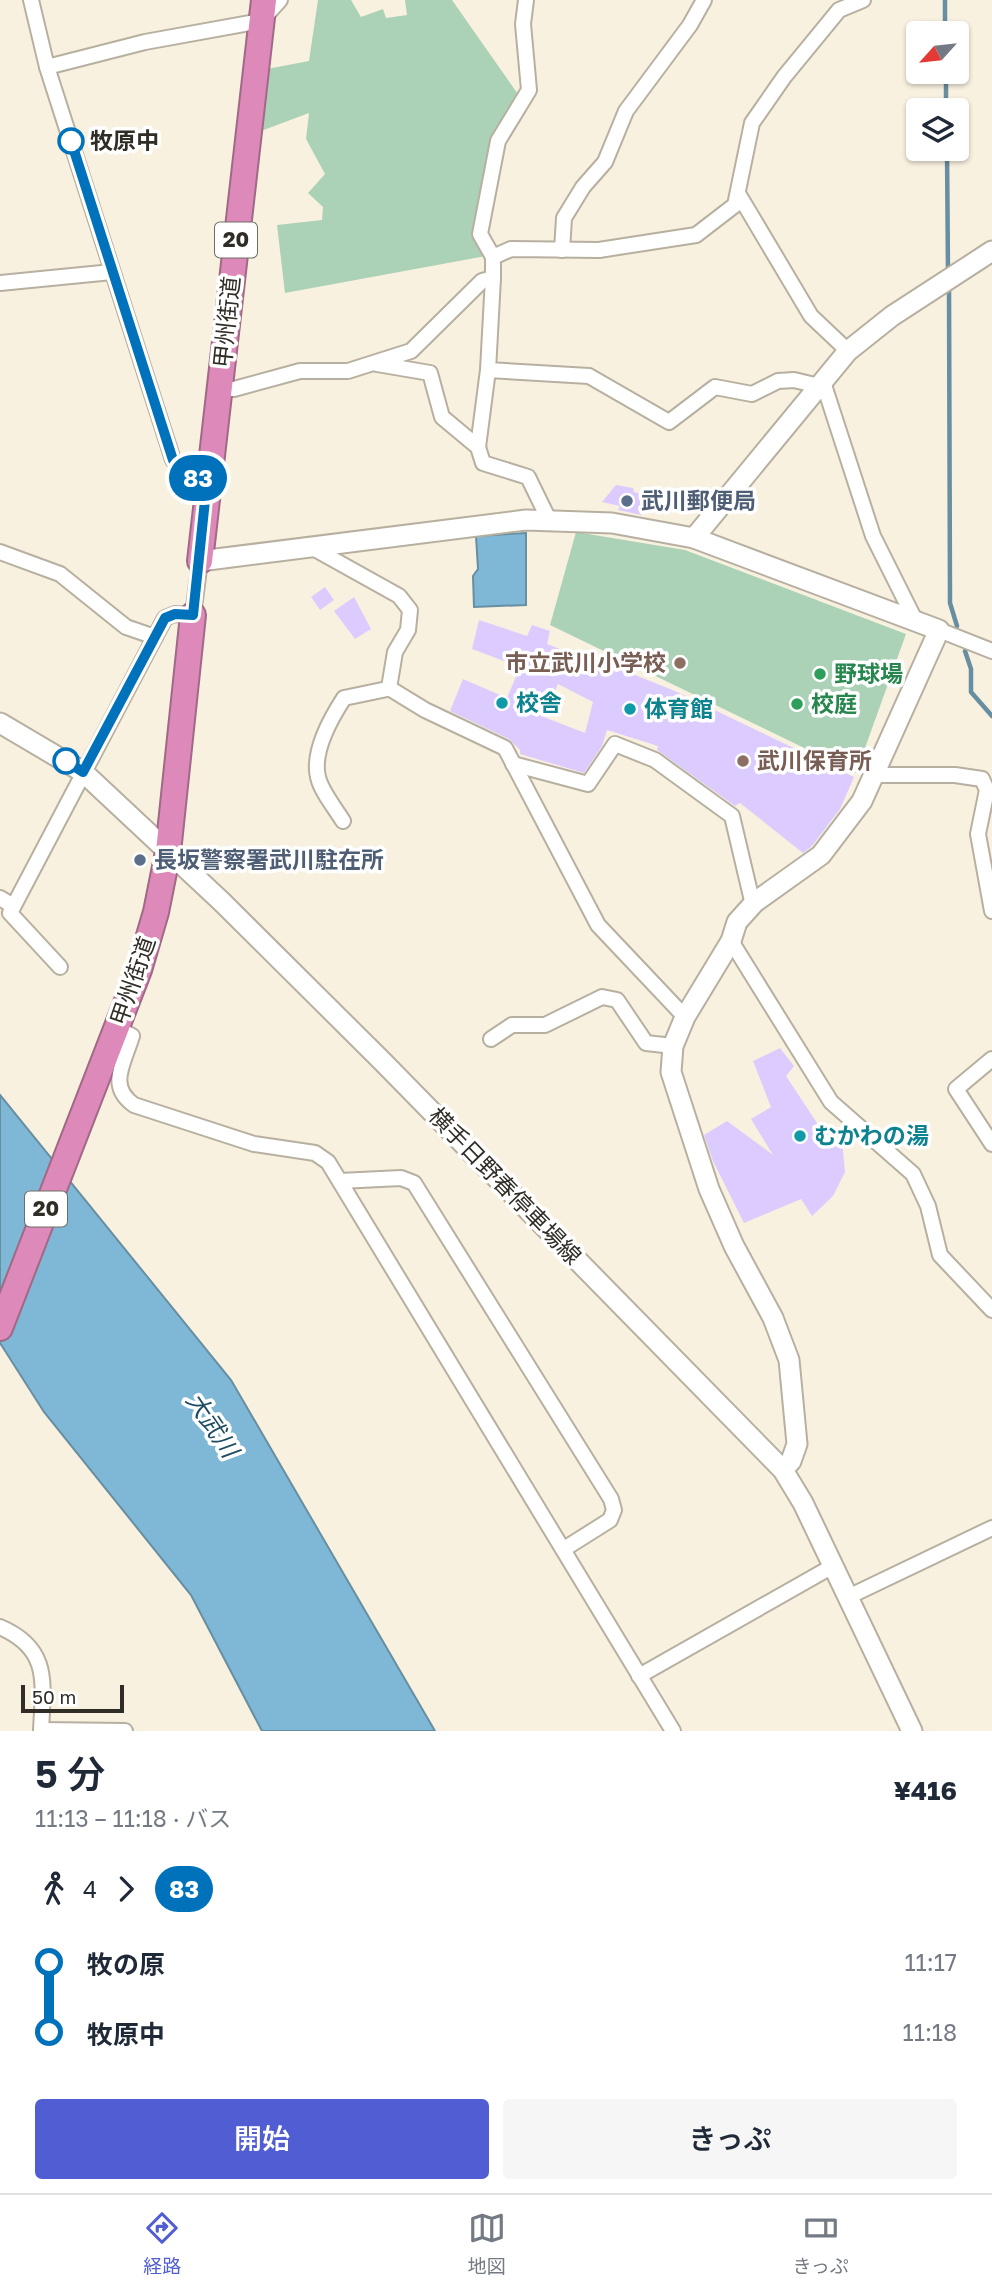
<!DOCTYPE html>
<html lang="ja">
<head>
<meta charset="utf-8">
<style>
	body { margin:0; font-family:"Golos Text","Noto Sans JP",sans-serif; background:#f6f6f7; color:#1f2937; height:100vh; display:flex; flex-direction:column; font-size:26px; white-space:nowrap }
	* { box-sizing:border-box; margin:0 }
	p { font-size:23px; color:#747a83 }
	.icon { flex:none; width:38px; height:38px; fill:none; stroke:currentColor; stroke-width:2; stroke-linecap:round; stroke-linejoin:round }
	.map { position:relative; height:1731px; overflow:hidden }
	.details { display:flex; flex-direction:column; background:#fff; flex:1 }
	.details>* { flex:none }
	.badge { padding:0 14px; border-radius:23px; font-size:24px; line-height:46px }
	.needle { width:46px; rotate:243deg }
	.fabs { position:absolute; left:906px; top:21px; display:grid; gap:14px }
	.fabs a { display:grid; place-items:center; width:63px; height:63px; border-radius:7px; background:#fff; box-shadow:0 2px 5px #0004; font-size:35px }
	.scale { position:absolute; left:21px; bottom:18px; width:103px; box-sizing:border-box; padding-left:7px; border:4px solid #302d26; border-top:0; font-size:19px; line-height:24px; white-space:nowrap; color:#302d26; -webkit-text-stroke:5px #fff; paint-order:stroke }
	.map>.badge { position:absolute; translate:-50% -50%; box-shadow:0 0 0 4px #fff }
	.legs { display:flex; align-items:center; gap:10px; height:77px; padding:0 35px; font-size:23px }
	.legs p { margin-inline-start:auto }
	.summary { display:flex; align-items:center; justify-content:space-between; height:119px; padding:0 35px }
	h1 { font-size:38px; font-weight:600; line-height:52px }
	.cta { display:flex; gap:14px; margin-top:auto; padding:14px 35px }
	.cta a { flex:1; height:80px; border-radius:7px; background:#515dd3; color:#fff; font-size:28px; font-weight:600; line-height:80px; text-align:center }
	.cta a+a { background:#f6f6f7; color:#1f2937 }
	ul { padding:0 35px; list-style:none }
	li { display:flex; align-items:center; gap:24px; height:70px; font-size:26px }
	li i { display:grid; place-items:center; width:10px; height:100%; margin:0 9px; background:currentColor }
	li i::after { content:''; width:18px; height:18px; margin:-9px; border:5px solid; border-radius:50%; background:#fff }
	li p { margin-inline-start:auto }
	li:first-child i { background:linear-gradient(#0000 50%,currentColor 0) }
	li:last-child i { background:linear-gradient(currentColor 50%,#0000 0) }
	.tab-bar { display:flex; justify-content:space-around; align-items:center; height:98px; border-top:2px solid #e0e1e3; background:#fff; font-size:19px; color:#747a83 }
	.tab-bar a { display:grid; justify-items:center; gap:4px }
	.tab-bar .current { color:#515dd3 }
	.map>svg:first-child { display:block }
	.green { fill:#abd2b6 }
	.water { fill:#7fb8d6; stroke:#678ea1; stroke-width:2 }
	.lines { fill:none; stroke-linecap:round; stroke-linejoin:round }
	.stream { stroke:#678ea1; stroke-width:4.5 }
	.building { fill:#dccbff; fill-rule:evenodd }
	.street-casing { stroke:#b7b0a0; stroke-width:18 }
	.secondary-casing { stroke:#b7b0a0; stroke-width:23 }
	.highway-casing { stroke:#a06986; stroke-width:28 }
	.street { stroke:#fff; stroke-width:14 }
	.secondary { stroke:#fff; stroke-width:19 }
	.highway { stroke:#dd89b9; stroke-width:24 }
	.line-1-casing { stroke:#fff; stroke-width:16 }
	.line-1 { stroke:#0072bc; stroke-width:10 }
	.stop-1-dot { fill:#fff; stroke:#0072bc; stroke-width:3.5 }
	.service-dot { fill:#5c6f8a; stroke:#fff; stroke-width:2.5 }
	.education-dot { fill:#8d6e63; stroke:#fff; stroke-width:2.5 }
	.leisure-dot { fill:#2e9e5b; stroke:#fff; stroke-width:2.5 }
	.culture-dot { fill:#0f9aa8; stroke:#fff; stroke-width:2.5 }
	.labels { text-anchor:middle; stroke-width:7; stroke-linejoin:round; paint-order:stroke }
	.shield { fill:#fff; stroke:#6e6c67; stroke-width:2 }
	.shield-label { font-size:21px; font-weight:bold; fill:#302d26 }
	.stop-label { font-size:23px; font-weight:bold; fill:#302d26; stroke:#fff; text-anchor:start }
	.street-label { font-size:23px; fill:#302d26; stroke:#fff }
	.service-label { font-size:23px; font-weight:bold; fill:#4e5e75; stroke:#fff; text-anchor:start }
	.education-label { font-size:23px; font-weight:bold; fill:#785e54; stroke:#fff; text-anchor:end }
	.leisure-label { font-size:23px; font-weight:bold; fill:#27864d; stroke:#fff; text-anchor:start }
	.culture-label { font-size:23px; font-weight:bold; fill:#0d838f; stroke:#fff; text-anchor:start }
	.water-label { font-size:24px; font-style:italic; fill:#1e4c62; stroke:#fff }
</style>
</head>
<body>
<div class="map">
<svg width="992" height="1731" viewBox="0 0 992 1731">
	<rect width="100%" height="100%" fill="#f9f1e0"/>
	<g class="green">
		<path d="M318 0H351L361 17 383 9 386 18 407 15 405 0H452L520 97 494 138 486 256 285 293 277 225 322 220 323 207 308 193 325 174 306 139 309 113 261 131 267 69 309 61Z"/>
		<path d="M576 532 685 550 906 634 856 773 550 625Z"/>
	</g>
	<g class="water">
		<path d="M526 533V605L474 607 473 576 478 569 476 536Z"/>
		<path d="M0 1095 231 1380 435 1731H262L191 1595 44 1412 0 1343Z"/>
	</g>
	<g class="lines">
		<g class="stream">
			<path d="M945 0V33"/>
			<path d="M946 72V110"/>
			<path d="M947 149 948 273"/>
			<path d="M949 285 950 603 957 626"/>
			<path d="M965 651 971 669V692L992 716"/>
		</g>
	</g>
	<g class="building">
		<path d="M616 485 633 488 634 492 645 495 641 515 618 510 620 506 602 502Z"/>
		<path d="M325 587 334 600 320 610 311 597Z"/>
		<path d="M354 597 371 629 355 639 334 611Z"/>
		<path d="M479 620 527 636 532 625 550 631 547 644 599 664 600 661 675 691 854 777 840 809 812 846 803 853 740 803 735 806 657 750 658 746 607 730 602 746 584 773 520 754V750L509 739 450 711 463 679 507 698 520 667 472 649ZM558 684 593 702 585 733 544 717Z"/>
		<path d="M780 1048 794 1066 786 1076 819 1126 831 1125 842 1141 845 1172 833 1196 812 1216 801 1199 744 1223 713 1161 704 1135 727 1121 773 1155 751 1119 771 1107 753 1061Z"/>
	</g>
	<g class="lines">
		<g class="street-casing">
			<g id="street">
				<path d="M31 0 47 67 173 460 187 474 207 480"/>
				<path d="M47 67 145 42 261 21 280 0"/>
				<path d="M739 195 811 316 848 351"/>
				<path d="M562 250 564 218 583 187 605 162 626 111 690 25 704 0"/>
				<path d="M493 257 480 234 498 141 529 90 523 24 526 0"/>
				<path d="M0 283 112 272"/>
				<path d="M377 364 430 373 442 417 478 447 483 463 528 477 549 520"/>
				<path d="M488 370 589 376 669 422 715 387 752 394 778 381 794 380 819 386"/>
				<path d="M823 382 873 536 915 620"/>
				<path d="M219 389H234L300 371H348L411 351 482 281 493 278V257L511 249 599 250 696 235 735 205 752 123 784 77 839 10 863 0"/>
				<path d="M478 447 488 370 493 278"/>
				<path d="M311 547 399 596 410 610 408 630 395 652 389 688 425 710 505 748 598 925 685 1017"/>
				<path d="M0 552 60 574 126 627 155 637"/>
				<path d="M939 630 992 651"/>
				<path d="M513 764 588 784 615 744 655 760 732 816 753 905"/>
				<path d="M873 775H955L982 779 987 790 978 834 992 911"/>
				<path d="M343 821C335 808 321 791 318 777 312 752 331 718 344 698L387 689"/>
				<path d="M0 898 13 906"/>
				<path d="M731 941 831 1102 913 1174 928 1206 940 1255 992 1310"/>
				<path d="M60 967 10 913 165 618 175 614 193 615 200 561"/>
				<path d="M117 1028 132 1036C124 1063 107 1086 134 1105L254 1144 315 1153 328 1162 673 1731"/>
				<path d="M491 1039 512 1025H545L602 997 617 1000 646 1043 673 1046"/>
				<path d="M992 1059 956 1089 992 1144"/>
				<path d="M340 1181 401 1178 414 1183 611 1499 614 1510 610 1520 564 1549"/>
				<path d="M848 1597 992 1528"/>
				<path d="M0 1627C51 1649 43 1683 41 1731"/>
				<path d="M639 1676 833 1566"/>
				<path d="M41 1730 125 1731"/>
			</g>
		</g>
		<g class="secondary-casing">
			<g id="secondary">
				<path d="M694 538 848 351 892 316 992 251"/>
				<path d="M200 561 526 520 612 523 694 538 939 630 862 801 821 855 755 902 737 922 731 941 685 1017 673 1046 671 1072 709 1189 734 1246 773 1318 789 1360 797 1444 791 1461 783 1470"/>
				<path d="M0 723 83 772 222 902 382 1061 783 1470 803 1503 912 1731"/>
			</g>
		</g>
		<g class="highway-casing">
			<g id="highway">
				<path d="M200 561 264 0"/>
				<path d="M0 1328 139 970 156 912 168 852 193 615"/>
			</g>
		</g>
		<use href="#street" class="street"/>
		<use href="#secondary" class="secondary"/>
		<use href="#highway" class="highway"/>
	</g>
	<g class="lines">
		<g class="line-1-casing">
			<path id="line-1" d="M66 761 83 772 165 618 175 614 193 615 207 481 187 474 173 460 71 141"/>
		</g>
		<use href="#line-1" class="line-1"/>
	</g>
	<g class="stop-1-dot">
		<circle cx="71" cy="141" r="12"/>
		<circle cx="66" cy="761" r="12"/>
	</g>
	<g class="service-dot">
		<circle cx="627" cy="501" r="7"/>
		<circle cx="140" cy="860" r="7"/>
	</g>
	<g class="education-dot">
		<circle cx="680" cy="663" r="7"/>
		<circle cx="743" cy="761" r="7"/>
	</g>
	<g class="leisure-dot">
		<circle cx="820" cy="674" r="7"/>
		<circle cx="797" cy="704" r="7"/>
	</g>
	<g class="culture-dot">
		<circle cx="502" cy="703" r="7"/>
		<circle cx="630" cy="709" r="7"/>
		<circle cx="800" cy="1136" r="7"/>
	</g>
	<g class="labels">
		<g class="shield">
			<rect x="215" y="222.5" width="42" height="35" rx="5"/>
			<rect x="25" y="1191.5" width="42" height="35" rx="5"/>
		</g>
		<g class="shield-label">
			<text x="236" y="247">20</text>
			<text x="46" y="1216">20</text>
		</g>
		<g class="stop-label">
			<text x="90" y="149">牧原中</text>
		</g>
		<g class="street-label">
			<text transform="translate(227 322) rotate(-84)" y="8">甲州街道</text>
			<text transform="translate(133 981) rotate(-71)" y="8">甲州街道</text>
			<text transform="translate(505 1186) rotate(46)" y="8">横手日野春停車場線</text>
		</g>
		<g class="service-label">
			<text x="641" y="509">武川郵便局</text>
			<text x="154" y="868">長坂警察署武川駐在所</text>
		</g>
		<g class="education-label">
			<text x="666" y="671">市立武川小学校</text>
			<text x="757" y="769" text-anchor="start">武川保育所</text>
		</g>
		<g class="leisure-label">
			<text x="834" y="682">野球場</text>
			<text x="811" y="712">校庭</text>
		</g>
		<g class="culture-label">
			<text x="516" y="711">校舎</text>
			<text x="644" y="717">体育館</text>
			<text x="814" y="1144">むかわの湯</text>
		</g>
		<g class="water-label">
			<text transform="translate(212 1425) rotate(56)" y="8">大武川</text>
		</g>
	</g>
</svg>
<div class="fabs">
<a><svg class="needle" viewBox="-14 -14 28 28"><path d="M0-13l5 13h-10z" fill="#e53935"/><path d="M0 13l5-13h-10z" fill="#747a83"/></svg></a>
<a><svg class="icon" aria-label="layers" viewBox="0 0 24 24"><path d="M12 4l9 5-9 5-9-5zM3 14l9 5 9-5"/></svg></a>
</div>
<div class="scale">50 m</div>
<b class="badge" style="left:198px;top:478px;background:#0072bc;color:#fff">83</b>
</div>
<section class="details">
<div class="summary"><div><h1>5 分</h1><p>11:13 – 11:18 · バス</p></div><b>¥416</b></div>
<div class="legs"><svg class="icon" aria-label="walk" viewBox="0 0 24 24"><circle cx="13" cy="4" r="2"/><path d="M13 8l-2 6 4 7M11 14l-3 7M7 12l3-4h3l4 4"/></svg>4<svg class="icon" aria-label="forward" viewBox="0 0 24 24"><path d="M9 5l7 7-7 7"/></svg><b class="badge" style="background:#0072bc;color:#fff">83</b></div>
<ul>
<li><i style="color:#0072bc"></i><b>牧の原</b><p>11:17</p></li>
<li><i style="color:#0072bc"></i><b>牧原中</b><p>11:18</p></li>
</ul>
<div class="cta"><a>開始</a><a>きっぷ</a></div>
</section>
<nav class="tab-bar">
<a class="current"><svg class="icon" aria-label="directions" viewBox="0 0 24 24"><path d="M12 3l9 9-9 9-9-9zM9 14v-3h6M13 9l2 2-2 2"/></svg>経路</a>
<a><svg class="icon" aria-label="map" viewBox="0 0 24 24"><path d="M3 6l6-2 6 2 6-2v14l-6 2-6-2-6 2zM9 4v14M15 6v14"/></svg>地図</a>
<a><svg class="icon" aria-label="tickets" viewBox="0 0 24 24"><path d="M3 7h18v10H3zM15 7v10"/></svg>きっぷ</a>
</nav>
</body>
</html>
